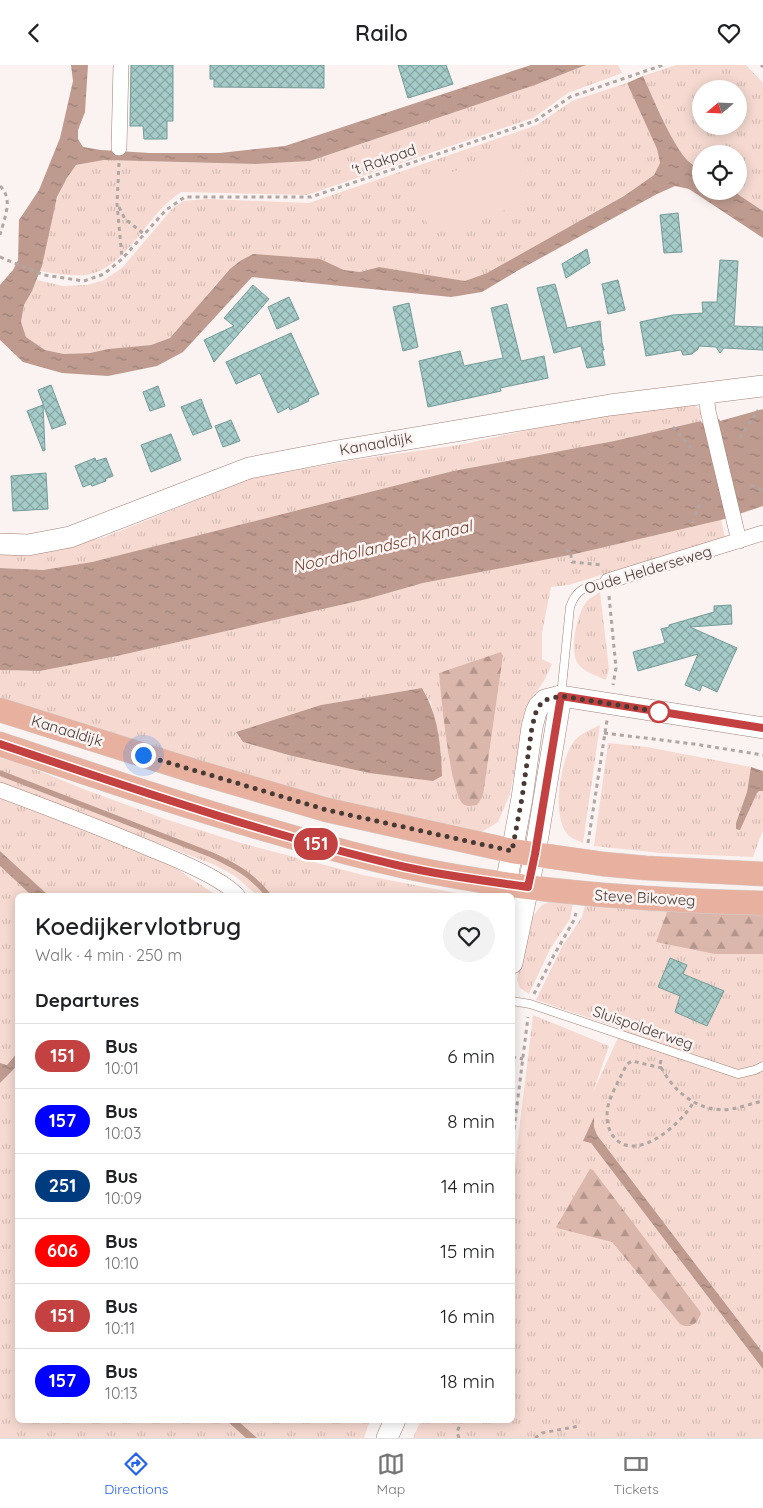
<!DOCTYPE html>
<html lang="en">
<head>
<meta charset="utf-8">
<style>
	body { margin:0; font-family:Quicksand,sans-serif; background:#f2f2f2; color:#202124; height:100vh; display:flex; flex-direction:column; font-size:19px; white-space:nowrap }
	* { box-sizing:border-box; margin:0 }
	p { font-size:16px; color:#757577 }
	.icon { flex:none; width:28px; height:28px; fill:none; stroke:currentColor; stroke-width:2; stroke-linecap:round; stroke-linejoin:round }
	.map { position:relative; flex:1; overflow:hidden }
	.panel { position:absolute; left:15px; top:828px; width:500px; height:530px; display:flex; flex-direction:column; background:#fff; border-radius:8px; box-shadow:0 2px 12px #0003 }
	.panel>* { flex:none }
	.badge { padding:0 10px; border-radius:16px; font-size:18px; line-height:32px }
	.needle { width:32px; rotate:251deg }
	.fabs { position:absolute; left:692px; top:15px; display:grid; gap:10px }
	.fabs a { display:grid; place-items:center; width:55px; height:55px; border-radius:50%; background:#fff; box-shadow:0 2px 12px #0003; font-size:25px }
	.you { position:absolute; width:25px; height:25px; margin:-12px; border:4px solid #fff; border-radius:50%; background:#1a73e8; box-shadow:0 0 0 8px #1a73e833 }
	.map>.badge { position:absolute; translate:-50% -50%; box-shadow:0 0 0 2px #fff }
	h2 { padding:0 20px; font-size:19px; line-height:45px }
	.round { display:grid; place-items:center; flex:none; width:52px; height:52px; border-radius:26px; background:#f2f2f2 }
	.summary { display:flex; align-items:center; justify-content:space-between; height:85px; padding:0 20px }
	h1 { font-size:24px; font-weight:600; line-height:38px }
	ul { padding:0; list-style:none }
	li { display:flex; align-items:center; gap:15px; height:65px; padding:0 20px; border-top:1px solid #e0e0e0 }
	li div { flex:1 }
	li b { display:block; font-size:19px }
	li em { font-style:normal }
	li .badge { min-width:55px; font-weight:700; text-align:center }
	header { display:flex; justify-content:space-between; align-items:center; height:65px; padding:0 20px; background:#fff; font-size:22px; font-weight:600 }
	.dock { display:flex; justify-content:space-around; align-items:center; height:70px; border-top:1px solid #e0e0e0; background:#fff; font-size:14px; color:#757577 }
	.dock a { display:grid; justify-items:center; gap:2px }
	.dock .on { color:#2563eb }
	.map>svg:first-child { display:block }
	.grass { fill:url(#grass-tufts); fill-rule:evenodd }
	.forest { fill:url(#forest-firs) }
	.pitch { fill:#f6dad1 }
	.water { fill:url(#water-ripples) }
	.lines { fill:none; stroke-linecap:round; stroke-linejoin:round }
	.stream { stroke:#bf9b8f; stroke-width:5.5 }
	.building { fill:url(#building-cross-hatch); stroke:#759b98 }
	.lane-casing { stroke:#a18177; stroke-width:9 }
	.street-casing { stroke:#a18177; stroke-width:16 }
	.secondary-casing { stroke:#a18177; stroke-width:22 }
	.primary-casing { stroke:#d3d0cf; stroke-width:25 }
	.path { stroke:#b0a6a3; stroke-width:3; stroke-dasharray:4 4; stroke-linecap:butt }
	.lane { stroke:#fff; stroke-width:8 }
	.street { stroke:#fff; stroke-width:15 }
	.secondary { stroke:#fff; stroke-width:21 }
	.primary { stroke:#e8b19f; stroke-width:24 }
	.line-casing { stroke:#fff; stroke-width:11 }
	.line { stroke:#c34141; stroke-width:8 }
	.walk { stroke:#473a35; stroke-width:5; stroke-dasharray:0 9 }
	.stop-dot { fill:#fff; stroke:#c34141; stroke-width:2.5 }
	.labels { text-anchor:middle; stroke-width:5; stroke-linejoin:round; paint-order:stroke }
	.street-label { font-size:15px; fill:#473a35; stroke:#faf3f1 }
	.water-label { font-size:16px; font-style:italic; fill:#723f2e; stroke:#faf3f1 }
</style>
</head>
<body>
<header><svg class="icon" aria-label="back" viewBox="0 0 24 24"><path d="M15 5l-7 7 7 7"/></svg>Railo<svg class="icon" aria-label="heart" viewBox="0 0 24 24"><path d="M12 20l-8-8c-3-5 5-10 8-4 3-6 11-1 8 4z"/></svg></header>
<div class="map">
<svg width="763" height="1373" viewBox="0 0 763 1373">
	<defs>
		<pattern id="grass-tufts" width="24" height="20" patternUnits="userSpaceOnUse" patternTransform="scale(1.25)"><rect width="24" height="20" fill="#f6dad1"/><path d="M3 7l-1-3M5 7V3M7 7l1-3M15 17l-1-3M17 17v-4M19 17l1-3" fill="none" stroke="#d4bcb4"/></pattern>
		<pattern id="forest-firs" width="22" height="20" patternUnits="userSpaceOnUse" patternTransform="scale(1.25)"><rect width="22" height="20" fill="#dbb6aa"/><path d="M5 1l3.5 6h-7zM16 11l3.5 6h-7z" fill="#b3958b"/></pattern>
		<pattern id="water-ripples" width="26" height="14" patternUnits="userSpaceOnUse" patternTransform="scale(1.25)"><rect width="26" height="14" fill="#bf9b8f"/><path d="M2 4q2-2 4 0t4 0M15 11q2-2 4 0t4 0" fill="none" stroke="#9d7f76"/></pattern>
		<pattern id="building-cross-hatch" width="8" height="8" patternUnits="userSpaceOnUse" patternTransform="scale(1.25)"><rect width="8" height="8" fill="#a5ccc9"/><path d="M0 0l8 8M0 8l8-8" fill="none" stroke="#88a7a4"/></pattern>
	</defs>
	<rect width="100%" height="100%" fill="#faf3f1"/>
	<g class="grass">
		<path d="M586 0H618L622 8 568 28 533 53 307 130 181 127C176 131 171 134 166 139 142 162 122 204 86 210 71 212 55 208 40 206 52 165 48 137 76 100L104 95 256 99 310 96 535 20Z"/>
		<path d="M676 0H746L763 18V146L733 126H739V89H701V106C696 102 690 98 686 94 669 73 654 35 643 11ZM701 24H739V61H701Z"/>
		<path d="M627 18 657 84 660 98 654 110 624 131 487 208 465 216 379 202 360 207 344 205 320 194 240 196 215 220 199 241 170 273 151 280 108 284 90 288 64 289 45 285 26 272 21 257 24 240 37 215 63 221 87 220 104 215 122 203 172 144 183 136 208 134 309 138 537 60 572 36Z"/>
		<path d="M692 338 701 346 702 352 700 353 701 356 614 376 453 406 92 497 43 505 0 503V490L53 484 105 472 253 413 360 394 459 380 529 365 630 346Z"/>
		<path d="M721 455 725 473 568 520 551 522 542 568V594L552 599 545 614 527 642 510 729 498 757 480 768 344 745 0 639V605L40 606 117 591 367 534 423 518 575 489ZM503 591 483 731 461 735 453 710 439 608ZM422 623 431 638 441 688 369 708 292 691 243 677 236 668 321 640Z"/>
		<path d="M600 527 609 604 606 615C597 611 586 608 579 600 568 588 577 547 587 536 591 532 596 530 600 527Z"/>
		<path d="M600 660 583 778C579 776 573 774 569 771 551 754 560 699 572 679 578 669 590 665 600 660Z"/>
		<path d="M608 678 647 682 751 702 747 727 736 758V764H740L757 728 759 725 763 726V765L753 792 660 788 594 781Z"/>
		<path d="M0 690 86 725 168 755 241 778 363 810 466 830H257L235 811 215 800 0 718Z"/>
		<path d="M0 732 104 771 171 800 216 830H48L0 786Z"/>
		<path d="M0 801 31 830H18L17 988 7 1000 0 998Z"/>
		<path d="M559 833H574L570 854 550 884 529 929 520 923 517 915 529 856 542 840Z"/>
		<path d="M586 836 669 842 763 861V1373H413L421 1355H512L513 1116 533 950 609 981 593 1027 622 964 536 935 563 880 582 852Z"/>
		<path d="M17 1001 18 1355H370L364 1373H0V1018Z"/>
	</g>
	<g class="forest">
		<path d="M501 587 503 591 483 731 477 740C471 741 466 742 462 738 450 724 441 631 439 608Z"/>
		<path d="M669 842 763 846V889H715L656 877Z"/>
		<path d="M590 1104 593 1105 699 1245 701 1248C698 1258 690 1265 680 1259L612 1177 557 1163 556 1162Z"/>
	</g>
	<path class="pitch" d="M514 86 531 136 431 170 414 120Z"/>
	<g class="water">
		<path d="M71 0H88L85 47 78 65V74L83 82 101 85 150 88H220L285 81 531 0H586L535 20 310 96 256 99 104 95 76 100 67 113 57 132 42 201 32 226 24 240 21 257 26 272 45 285 64 289 90 288 108 284 151 280 170 273 230 204 240 196 253 189 320 194 344 205 360 207 379 202 465 216 487 208 624 131 654 110 660 98 657 84 627 18 643 11C654 35 669 73 686 94 690 98 696 102 701 106V126H733L763 146V173L689 124 675 121 657 129 517 206 482 227 451 232 252 212 183 287 157 301 108 311 62 308 23 297 0 275V220L13 205 18 195 19 155 39 125 60 73 73 16Z"/>
		<path d="M763 344V441L721 455 575 489 423 518 367 534 117 591 40 606 0 605V503L43 505 92 497 453 406 614 376 701 356 702 358 719 354 720 356Z"/>
		<path d="M422 623C438 649 441 681 442 711L433 716 369 708 292 691 243 677 236 667 321 640Z"/>
		<path d="M751 702 763 706V726H759L757 728 740 765 736 764V758L747 727Z"/>
		<path d="M0 786 48 830H31L0 801Z"/>
		<path d="M17 988V1001L0 1018V998L7 1000Z"/>
		<path d="M594 1052V1062L597 1070 763 1288V1304L591 1078 583 1076Z"/>
		<path d="M226 1355H237L257 1373H246Z"/>
	</g>
	<g class="lines">
		<path class="stream" d="M0 708 212 790C235 801 251 809 268 830"/>
	</g>
	<g class="building">
		<path d="M131 0H173V56H167V74H144L143 61H130Z"/>
		<path d="M210 0H324V23L214 22V14H210Z"/>
		<path d="M398 0H446L453 19 408 33Z"/>
		<path d="M678 148 682 187 664 188 660 150Z"/>
		<path d="M587 184 590 198 566 213 562 199Z"/>
		<path d="M720 195 738 196 734 261 763 262V285L724 283 720 288 716 282 699 281 698 284 692 289 683 290 681 285 646 291 640 257 673 250 703 248 702 237H717Z"/>
		<path d="M618 215 625 245 608 249 602 219Z"/>
		<path d="M555 219 567 263 600 256 602 278 604 285H602L605 300 587 303 581 281 554 288 537 223Z"/>
		<path d="M253 220 269 234 214 297 204 275 234 261 224 253Z"/>
		<path d="M289 232 299 254 277 264 268 242Z"/>
		<path d="M409 238 418 282 403 286 393 242Z"/>
		<path d="M507 239 521 296 544 291 548 313 500 323 501 326 428 342 419 296 460 286 464 301 503 293 491 243Z"/>
		<path d="M291 268 319 329 308 334 309 336 290 345 289 342 278 348 260 308 236 319 226 297Z"/>
		<path d="M51 320 66 359 52 364 38 325Z"/>
		<path d="M158 321 165 341 150 346 143 327Z"/>
		<path d="M201 334 212 363 193 370 181 342Z"/>
		<path d="M43 340 45 385 43 386 27 346Z"/>
		<path d="M231 355 240 376 223 382 215 361Z"/>
		<path d="M171 369 181 395 151 407 141 380Z"/>
		<path d="M95 393 96 396 106 393 113 411 105 414 106 416 92 421 91 419 83 422 75 401Z"/>
		<path d="M46 408 48 444 13 446 11 411Z"/>
		<path d="M731 540 732 559 690 562 737 583 717 627 702 620 700 626 685 620 698 589 638 606 633 587 665 578 661 564 669 562V560L714 547V541Z"/>
		<path d="M670 893 687 900 683 909 724 926 707 961 675 947 680 931 658 922Z"/>
	</g>
	<g class="lines">
		<g class="lane-casing">
			<g id="lane">
				<path d="M561 631 570 542C577 521 589 522 608 516"/>
				<path d="M512 936 530 939 738 1009 755 1005 763 1001"/>
			</g>
		</g>
		<g class="street-casing">
			<g id="street">
				<path d="M119 83 121 0"/>
				<path d="M706 328 708 346 739 476"/>
				<path d="M608 516 763 468"/>
				<path d="M0 725C51 744 103 764 153 785 177 795 220 812 237 830"/>
			</g>
		</g>
		<g class="secondary-casing">
			<g id="secondary">
				<path d="M0 479 28 480 70 472 249 403 337 386 610 340 763 321"/>
				<path d="M504 830 522 733 532 662 536 647 539 641 545 635 561 631 763 663"/>
				<path d="M512 898 535 789 561 631"/>
				<path d="M387 1373 395 1355"/>
			</g>
		</g>
		<g class="primary-casing">
			<g id="primary">
				<path d="M0 645 197 707 327 745 512 786 603 799 646 803 763 809"/>
				<path d="M0 679C95 711 189 743 285 770 325 782 366 793 407 802 524 827 643 835 763 838"/>
			</g>
		</g>
		<g class="path">
			<path d="M761 0 763 2"/>
			<path d="M119 98 117 139 122 193"/>
			<path d="M0 121C14 134 4 154 0 170"/>
			<path d="M119 142 125 154 144 169"/>
			<path d="M0 192 44 210 84 216 104 209 122 194 166 145 185 132H311L535 56 570 32 663 0"/>
			<path d="M673 362 691 383"/>
			<path d="M740 373 758 345"/>
			<path d="M751 420 763 426"/>
			<path d="M692 458 701 436"/>
			<path d="M566 486 570 485 572 497 603 500"/>
			<path d="M609 531 616 603 613 620"/>
			<path d="M604 668 694 679 763 690"/>
			<path d="M588 778 607 655"/>
			<path d="M534 929 554 890 574 855 576 848"/>
			<path d="M512 992 523 994"/>
			<path d="M661 995 660 1000C673 1027 700 1049 732 1044 742 1042 753 1038 763 1036"/>
			<path d="M662 1003 632 996 627 999C620 1013 612 1027 608 1041 606 1051 607 1063 613 1071 635 1100 681 1059 693 1038"/>
			<path d="M512 1080 528 952"/>
			<path d="M459 1373 457 1367 462 1355"/>
			<path d="M535 1373 542 1368 579 1361"/>
		</g>
		<use href="#lane" class="lane"/>
		<use href="#street" class="street"/>
		<use href="#secondary" class="secondary"/>
		<use href="#primary" class="primary"/>
	</g>
	<g class="lines">
		<g class="line-casing">
			<path id="line" d="M0 679C134 724 267 770 405 802 446 811 487 816 528 822L535 789 561 631 763 663"/>
		</g>
		<use href="#line" class="line"/>
		<path class="walk" d="M143 690 327 745 512 786 522 733 532 662 536 647 539 641 545 635 561 631 667 648 659 647"/>
	</g>
	<circle class="stop-dot" cx="659" cy="647" r="10"/>
	<g class="labels">
		<g class="street-label">
			<text transform="translate(384 95) rotate(-19)" y="5">'t Rakpad</text>
			<text transform="translate(376 379) rotate(-10)" y="5">Kanaaldijk</text>
			<text transform="translate(648 505) rotate(-17)" y="5">Oude Helderseweg</text>
			<text transform="translate(67 666) rotate(17)" y="5">Kanaaldijk</text>
			<text transform="translate(645 833) rotate(3)" y="5">Steve Bikoweg</text>
			<text transform="translate(643 963) rotate(19)" y="5">Sluispolderweg</text>
		</g>
		<g class="water-label">
			<text transform="translate(382 481) rotate(-13)" y="6">Noordhollandsch Kanaal</text>
		</g>
	</g>
</svg>
<div class="fabs">
<a><svg class="needle" viewBox="-14 -14 28 28"><path d="M0-13l5 13h-10z" fill="#e53935"/><path d="M0 13l5-13h-10z" fill="#757577"/></svg></a>
<a><svg class="icon" aria-label="locate" viewBox="0 0 24 24"><circle cx="12" cy="12" r="6"/><path d="M12 2v4M12 18v4M2 12h4M18 12h4"/></svg></a>
</div>
<div class="you" style="left:143px;top:690px"></div>
<b class="badge" style="left:316px;top:779px;background:#c34141;color:#fff">151</b>
<section class="panel">
<div class="summary"><div><h1>Koedijkervlotbrug</h1><p>Walk · 4 min · 250 m</p></div><a class="round"><svg class="icon" aria-label="heart" viewBox="0 0 24 24"><path d="M12 20l-8-8c-3-5 5-10 8-4 3-6 11-1 8 4z"/></svg></a></div>
<h2>Departures</h2>
<ul>
<li><span class="badge" style="background:#c34141;color:#fff">151</span><div><b>Bus</b><p>10:01</p></div><em>6 min</em></li>
<li><span class="badge" style="background:#00f;color:#fff">157</span><div><b>Bus</b><p>10:03</p></div><em>8 min</em></li>
<li><span class="badge" style="background:#003b80;color:#fff">251</span><div><b>Bus</b><p>10:09</p></div><em>14 min</em></li>
<li><span class="badge" style="background:#f00;color:#fff">606</span><div><b>Bus</b><p>10:10</p></div><em>15 min</em></li>
<li><span class="badge" style="background:#c34141;color:#fff">151</span><div><b>Bus</b><p>10:11</p></div><em>16 min</em></li>
<li><span class="badge" style="background:#00f;color:#fff">157</span><div><b>Bus</b><p>10:13</p></div><em>18 min</em></li>
</ul>
</section>
</div>
<nav class="dock">
<a class="on"><svg class="icon" aria-label="directions" viewBox="0 0 24 24"><path d="M12 3l9 9-9 9-9-9zM9 14v-3h6M13 9l2 2-2 2"/></svg>Directions</a>
<a><svg class="icon" aria-label="map" viewBox="0 0 24 24"><path d="M3 6l6-2 6 2 6-2v14l-6 2-6-2-6 2zM9 4v14M15 6v14"/></svg>Map</a>
<a><svg class="icon" aria-label="tickets" viewBox="0 0 24 24"><path d="M3 7h18v10H3zM15 7v10"/></svg>Tickets</a>
</nav>
</body>
</html>
